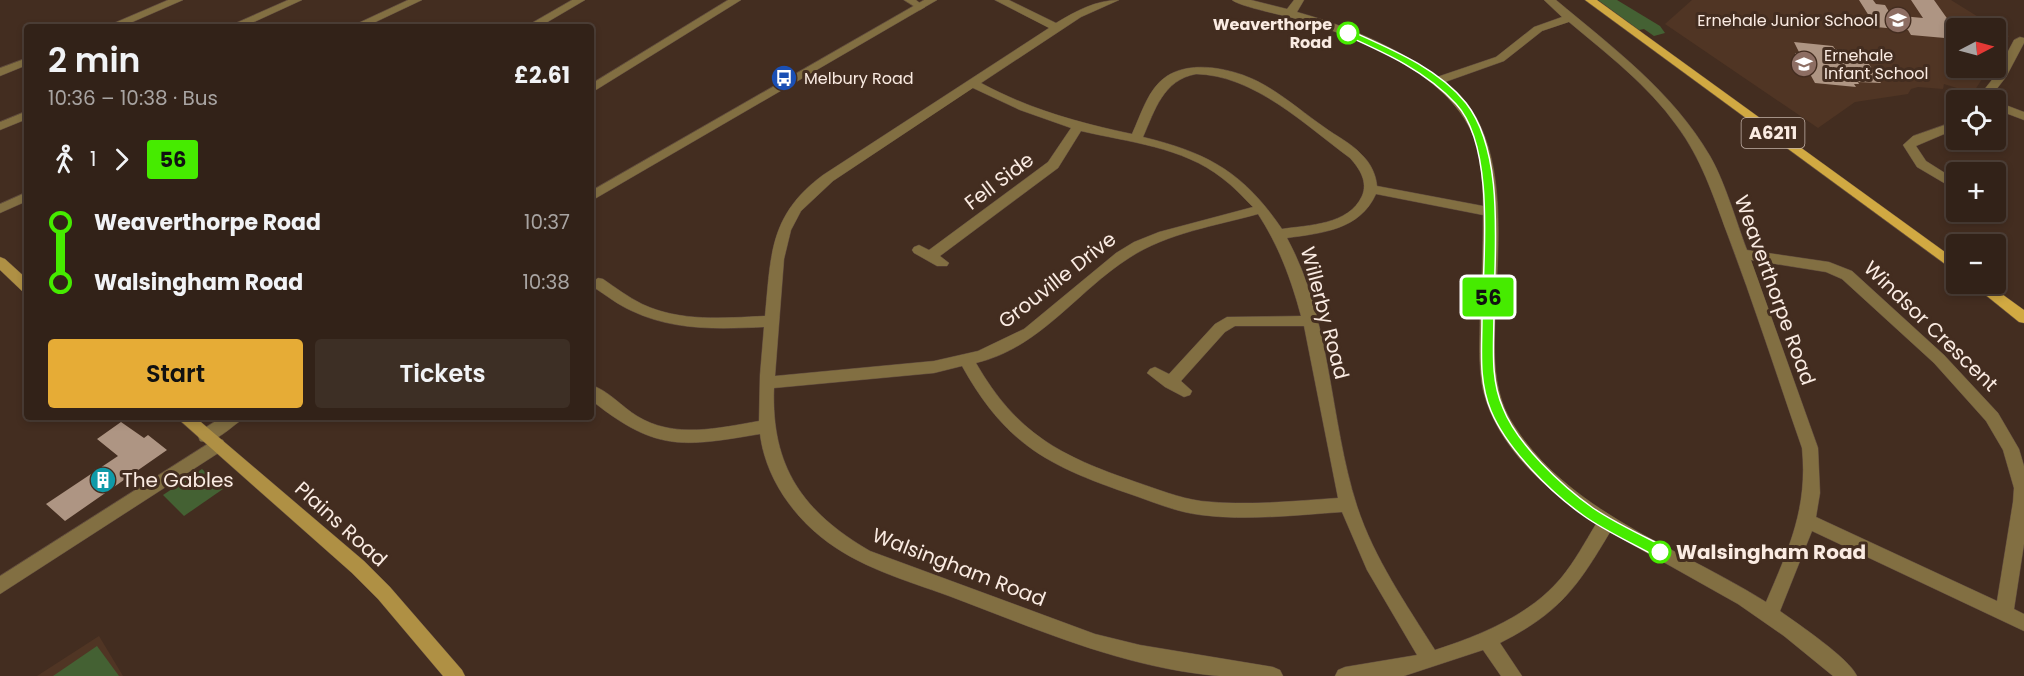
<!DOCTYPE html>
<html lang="en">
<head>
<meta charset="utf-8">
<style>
	body { margin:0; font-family:Poppins,sans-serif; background:#3d2f25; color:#f1f3f6; height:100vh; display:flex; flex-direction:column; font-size:22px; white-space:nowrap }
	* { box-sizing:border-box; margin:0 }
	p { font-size:20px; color:#a8a4a2 }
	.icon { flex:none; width:33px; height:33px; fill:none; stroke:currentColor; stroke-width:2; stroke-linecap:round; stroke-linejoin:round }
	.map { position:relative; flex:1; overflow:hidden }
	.panel { position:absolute; left:24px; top:24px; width:570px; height:396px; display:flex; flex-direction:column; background:#322218; border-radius:6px; box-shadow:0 3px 9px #0003,0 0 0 2px #4d3f37 }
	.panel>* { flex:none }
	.badge { padding:0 12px; border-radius:4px; font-size:21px; line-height:39px }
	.needle { width:39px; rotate:84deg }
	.buttons { position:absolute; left:1946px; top:18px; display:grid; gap:12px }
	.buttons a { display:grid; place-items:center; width:60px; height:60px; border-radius:6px; background:#322218; box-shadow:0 3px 9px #0003,0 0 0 2px #4d3f37; font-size:30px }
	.map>.badge { position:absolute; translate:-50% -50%; box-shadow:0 0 0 3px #fff }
	.legs { display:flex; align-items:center; gap:9px; height:66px; padding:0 24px; font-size:20px }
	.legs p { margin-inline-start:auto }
	.head { display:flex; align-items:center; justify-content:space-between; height:102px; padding:0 24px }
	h1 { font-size:33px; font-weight:600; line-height:45px }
	.primary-button { display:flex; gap:12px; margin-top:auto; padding:12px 24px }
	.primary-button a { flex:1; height:69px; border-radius:6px; background:#e6ac36; color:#111; font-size:24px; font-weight:600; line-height:69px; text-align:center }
	.primary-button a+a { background:#3d2f25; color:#f1f3f6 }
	ul { padding:0 24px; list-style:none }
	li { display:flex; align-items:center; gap:21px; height:60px; font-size:22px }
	li i { display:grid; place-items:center; width:9px; height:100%; margin:0 8px; background:currentColor }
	li i::after { content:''; width:15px; height:15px; margin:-8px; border:4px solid; border-radius:50%; background:#322218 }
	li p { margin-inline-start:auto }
	li:first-child i { background:linear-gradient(#0000 50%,currentColor 0) }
	li:last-child i { background:linear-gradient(currentColor 50%,#0000 0) }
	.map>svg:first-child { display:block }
	.built { fill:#503524 }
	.green { fill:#446133 }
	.building { fill:#ae9583 }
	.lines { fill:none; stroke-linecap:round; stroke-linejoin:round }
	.minor-casing { stroke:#604b3f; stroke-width:1 }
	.tertiary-casing { stroke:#604b3f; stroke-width:1 }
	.secondary-casing { stroke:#604b3f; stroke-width:1 }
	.primary-casing { stroke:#604b3f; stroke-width:1 }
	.minor { fill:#826f42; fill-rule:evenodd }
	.tertiary { fill:#826f42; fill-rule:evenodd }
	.secondary { fill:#af9044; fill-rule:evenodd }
	.primary { fill:#d1a942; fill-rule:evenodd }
	.line-1 { fill:#46eb00; stroke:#fff; stroke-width:1.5 }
	.stop-1-dot { fill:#fff; stroke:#46eb00; stroke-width:3 }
	.labels { text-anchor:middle; stroke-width:6; stroke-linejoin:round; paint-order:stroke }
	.far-poi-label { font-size:16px; fill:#faebe2; stroke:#432d20; text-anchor:start }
	.far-stop-label { font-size:16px; font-weight:bold; fill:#faebe2; stroke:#432d20; text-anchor:end }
	.shield { fill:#432d20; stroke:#c3b2a8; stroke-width:1.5 }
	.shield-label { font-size:18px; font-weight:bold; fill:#faebe2 }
	.street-label { font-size:20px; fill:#faebe2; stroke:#432d20 }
	.poi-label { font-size:20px; fill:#faebe2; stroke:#432d20; text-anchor:start }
	.stop-label { font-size:20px; font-weight:bold; fill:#faebe2; stroke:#432d20; text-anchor:start }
</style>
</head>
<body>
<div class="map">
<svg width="2024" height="676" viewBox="0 0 2024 676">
	<rect width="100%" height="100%" fill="#432d20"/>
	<g class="built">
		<path d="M1692 0H1951L2009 36 1995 58V28H1956V68H1989L1973 93 1944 84 1943 89 1918 87 1911 89 1908 94 1855 102 1818 128 1665 24Z"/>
		<path d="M99 636 123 676H37Z"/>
	</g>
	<g class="green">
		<path d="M1598 0H1617L1660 26 1665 33 1654 36 1644 29 1639 30Z"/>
		<path d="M202 469 223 489 184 516 163 495Z"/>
		<path d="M97 646 119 676H53Z"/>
	</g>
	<g class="building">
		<path d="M1859 0H1873L1876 4 1885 5 1891 15 1923 18 1911 0H1934L1956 31V39L1911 35 1908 30 1876 27Z"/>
		<path d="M1794 42 1833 46 1835 49 1846 50 1854 62 1869 64 1881 83 1858 82 1859 84H1854L1856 87 1815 83 1810 74 1803 69 1795 53 1800 54Z"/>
		<path d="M121 422 144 438 148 435 167 450 65 521 46 504 118 456 97 439Z"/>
	</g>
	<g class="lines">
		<g class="minor-casing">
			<g id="minor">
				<path d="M168 0H183L121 27H105Z"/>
				<path d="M288 0H302L243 27H227Z"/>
				<path d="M408 0H422L365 27H350Z"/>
				<path d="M572 0H585L539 27H525Z"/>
				<path d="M728 0H741L591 93V84Z"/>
				<path d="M904 0H916L925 7 920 10Z"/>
				<path d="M995 0H1009L1056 23C1076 11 1096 0 1119 0L1081 17 981 83C1029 109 1079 123 1132 134 1141 115 1148 88 1167 76 1189 62 1220 67 1243 75 1272 85 1298 109 1324 127 1336 136 1351 143 1361 154 1370 162 1376 174 1377 186L1483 206C1483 186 1482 162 1476 143 1454 75 1360 38 1297 19 1283 15 1241 7 1232 0H1251L1287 9 1294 0H1304L1297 12C1347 26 1395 46 1437 77L1496 57 1534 27 1562 17 1544 0H1556C1612 47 1672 91 1710 156 1725 182 1736 221 1747 250L1829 262 1852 271 1944 355 1998 413 2019 449 2024 466V544L2014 609 2024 614V631L1812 531 1780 611C1798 624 1849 658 1857 676H1833L1784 636 1738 604 1610 532C1577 588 1559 613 1500 643L1522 676H1501L1483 650 1404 676H1335L1338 670 1345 667 1417 655 1367 570 1342 512C1296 515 1248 521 1201 515 1175 512 1151 501 1127 493 1046 465 1005 443 962 366L934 373 774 388C771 467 803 512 870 551L1095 634 1140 645 1273 667 1280 670 1283 676C1262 676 1240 676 1219 676 1124 668 1037 629 949 596 905 580 858 567 821 537 790 512 765 475 760 434 682 447 656 452 591 400V385C608 390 622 407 637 416 674 439 719 428 759 421L760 375 764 327C719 329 674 331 632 311 618 305 606 295 593 287L591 283 598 278 603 279C616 288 628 297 642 304 680 322 724 318 765 316 771 255 769 215 823 175L1049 28ZM1569 22C1607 54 1648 85 1677 126 1701 158 1713 195 1727 233 1754 304 1777 376 1802 448 1808 508 1789 548 1766 602 1679 547 1565 512 1510 419 1493 389 1494 354 1495 321 1497 246 1514 132 1445 82L1504 61 1542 31ZM1196 74C1254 75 1305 125 1350 158 1360 169 1368 182 1362 196 1349 225 1308 225 1282 229 1244 173 1209 153 1143 137 1155 110 1163 80 1196 74ZM973 88 1020 110 1071 128 1048 162 929 250 919 245 914 247 912 250 914 253 937 266H947L949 263 940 256 1058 168 1081 131C1128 142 1183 147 1222 178 1233 186 1243 197 1253 207L1159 232 1134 242 1116 253 1024 329 978 351 934 361 775 376 784 259 791 230 801 211 833 181ZM1376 194 1483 215C1483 249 1482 283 1480 316 1480 341 1478 366 1483 390 1497 448 1549 492 1596 524 1585 542 1575 561 1561 578 1530 615 1481 635 1435 650 1406 604 1374 558 1357 506 1329 418 1332 321 1287 238 1322 233 1360 230 1376 194ZM1258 214C1279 246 1291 279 1301 316L1227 317 1215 324 1169 374 1155 367 1150 369 1147 373 1165 387 1184 397 1190 395 1192 391 1181 381 1225 332 1235 326H1304L1338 498C1293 501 1247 506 1201 501 1179 498 1157 489 1136 482 1060 456 1017 434 976 363 1040 348 1077 291 1129 258 1167 233 1215 226 1258 214ZM1751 260 1826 272 1842 279 1934 363 1986 421 2003 450 2014 488 2013 502 1997 601 1816 517 1820 493 1818 448Z"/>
				<path d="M2020 37 2024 38V43L2006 77 1988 100H1976L1995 76 2014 40Z"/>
				<path d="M27 58V65L0 76V68Z"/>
				<path d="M1995 101 2024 112V120L1995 109Z"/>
				<path d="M27 111V119L0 130V122Z"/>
				<path d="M1956 121V129L1916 146 1926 161 1956 180V190L1917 167 1903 145 1913 136Z"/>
				<path d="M27 192V201L0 213V204Z"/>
				<path d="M1995 208 2002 212 2000 215H1989L1988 212H1995Z"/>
				<path d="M217 438 223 440 225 445 223 450 0 594V576Z"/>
			</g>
		</g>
		<g class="tertiary-casing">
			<g id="tertiary">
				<path d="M924 0H937L591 201V191Z"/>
				<path d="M222 417H242L240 421C229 429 213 445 200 441L198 436 200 431Z"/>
			</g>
		</g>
		<g class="secondary-casing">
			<g id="secondary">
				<path d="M0 257 5 259 27 279V292L22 291 0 270Z"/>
				<path d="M176 417H195L364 561 390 587 462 670 465 676H443L378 599 352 573Z"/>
			</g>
		</g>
		<g class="primary-casing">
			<g id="primary">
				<path d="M1585 0H1597L1956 260V272Z"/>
				<path d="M1972 284H1988L2024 310V323L2019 322Z"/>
			</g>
		</g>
		<use href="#minor" class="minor"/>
		<use href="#tertiary" class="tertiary"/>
		<use href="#secondary" class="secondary"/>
		<use href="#primary" class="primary"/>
	</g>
	<path class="line-1" d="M1345 31H1351C1391 49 1438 68 1466 103 1506 154 1494 252 1494 314 1494 347 1490 378 1503 408 1517 444 1562 486 1593 508 1615 523 1641 535 1665 547L1667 552 1665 556H1655C1632 543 1605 531 1584 516 1550 492 1507 449 1491 411 1478 380 1482 349 1482 317 1483 261 1496 147 1456 104 1426 71 1385 53 1345 35Z"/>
	<defs>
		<g id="school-disc" transform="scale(1.35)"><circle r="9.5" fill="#8d6e63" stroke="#432d20"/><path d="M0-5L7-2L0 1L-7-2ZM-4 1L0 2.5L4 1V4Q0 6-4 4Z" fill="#fff"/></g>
		<g id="bus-disc" transform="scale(1.35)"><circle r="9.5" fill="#1a4fb4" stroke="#432d20"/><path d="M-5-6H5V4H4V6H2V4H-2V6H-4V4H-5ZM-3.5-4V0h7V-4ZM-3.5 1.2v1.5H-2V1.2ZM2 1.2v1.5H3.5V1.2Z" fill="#fff"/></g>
		<g id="building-disc" transform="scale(1.35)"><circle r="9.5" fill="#0f9aa8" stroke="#432d20"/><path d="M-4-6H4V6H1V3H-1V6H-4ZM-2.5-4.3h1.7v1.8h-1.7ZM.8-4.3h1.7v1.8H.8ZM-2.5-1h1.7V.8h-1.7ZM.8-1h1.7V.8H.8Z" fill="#fff"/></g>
	</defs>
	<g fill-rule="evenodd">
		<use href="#school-disc" x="1898" y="20"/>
		<use href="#school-disc" x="1804" y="64"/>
		<use href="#bus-disc" x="784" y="78"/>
		<use href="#building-disc" x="103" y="480"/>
	</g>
	<g class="stop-1-dot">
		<circle cx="1348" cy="33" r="10"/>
		<circle cx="1660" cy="552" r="10"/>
	</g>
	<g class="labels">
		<g class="far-poi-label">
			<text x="1878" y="26" text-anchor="end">Ernehale Junior School</text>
			<text x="1824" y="61">Ernehale<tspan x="1824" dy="18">Infant School</tspan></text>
			<text x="804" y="84">Melbury Road</text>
		</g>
		<g class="far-stop-label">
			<text x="1332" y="30">Weaverthorpe<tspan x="1332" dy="18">Road</tspan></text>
		</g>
		<rect class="shield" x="1741.5" y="118" width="63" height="30" rx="4.5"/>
		<g class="shield-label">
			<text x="1773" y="139">A6211</text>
		</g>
		<g class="street-label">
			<text transform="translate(999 181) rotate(-37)" y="7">Fell Side</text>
			<text transform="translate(1057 280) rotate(-38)" y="7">Grouville Drive</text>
			<text transform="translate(1775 290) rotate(70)" y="7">Weaverthorpe Road</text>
			<text transform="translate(1325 313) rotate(75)" y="7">Willerby Road</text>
			<text transform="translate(1931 326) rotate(44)" y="7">Windsor Crescent</text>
			<text transform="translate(341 524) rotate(42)" y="7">Plains Road</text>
			<text transform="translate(959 567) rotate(21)" y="7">Walsingham Road</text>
		</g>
		<g class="poi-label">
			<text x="122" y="487">The Gables</text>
		</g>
		<g class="stop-label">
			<text x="1676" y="559">Walsingham Road</text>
		</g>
	</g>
</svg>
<div class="buttons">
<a><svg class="needle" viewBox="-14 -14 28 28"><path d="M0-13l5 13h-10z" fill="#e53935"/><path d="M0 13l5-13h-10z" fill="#a8a4a2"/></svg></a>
<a><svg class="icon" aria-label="locate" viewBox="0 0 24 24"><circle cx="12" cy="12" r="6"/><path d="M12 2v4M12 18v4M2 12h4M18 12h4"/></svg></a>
<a>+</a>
<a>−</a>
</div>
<b class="badge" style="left:1488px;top:297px;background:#46eb00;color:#111">56</b>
<section class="panel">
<div class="head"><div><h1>2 min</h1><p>10:36 – 10:38 · Bus</p></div><b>£2.61</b></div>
<div class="legs"><svg class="icon" aria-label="walk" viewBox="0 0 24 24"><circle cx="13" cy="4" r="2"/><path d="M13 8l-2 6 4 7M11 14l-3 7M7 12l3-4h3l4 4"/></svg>1<svg class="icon" aria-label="forward" viewBox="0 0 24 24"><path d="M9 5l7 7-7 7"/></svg><b class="badge" style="background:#46eb00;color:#111">56</b></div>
<ul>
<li><i style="color:#46eb00"></i><b>Weaverthorpe Road</b><p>10:37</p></li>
<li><i style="color:#46eb00"></i><b>Walsingham Road</b><p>10:38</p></li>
</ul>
<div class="primary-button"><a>Start</a><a>Tickets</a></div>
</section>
</div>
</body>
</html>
